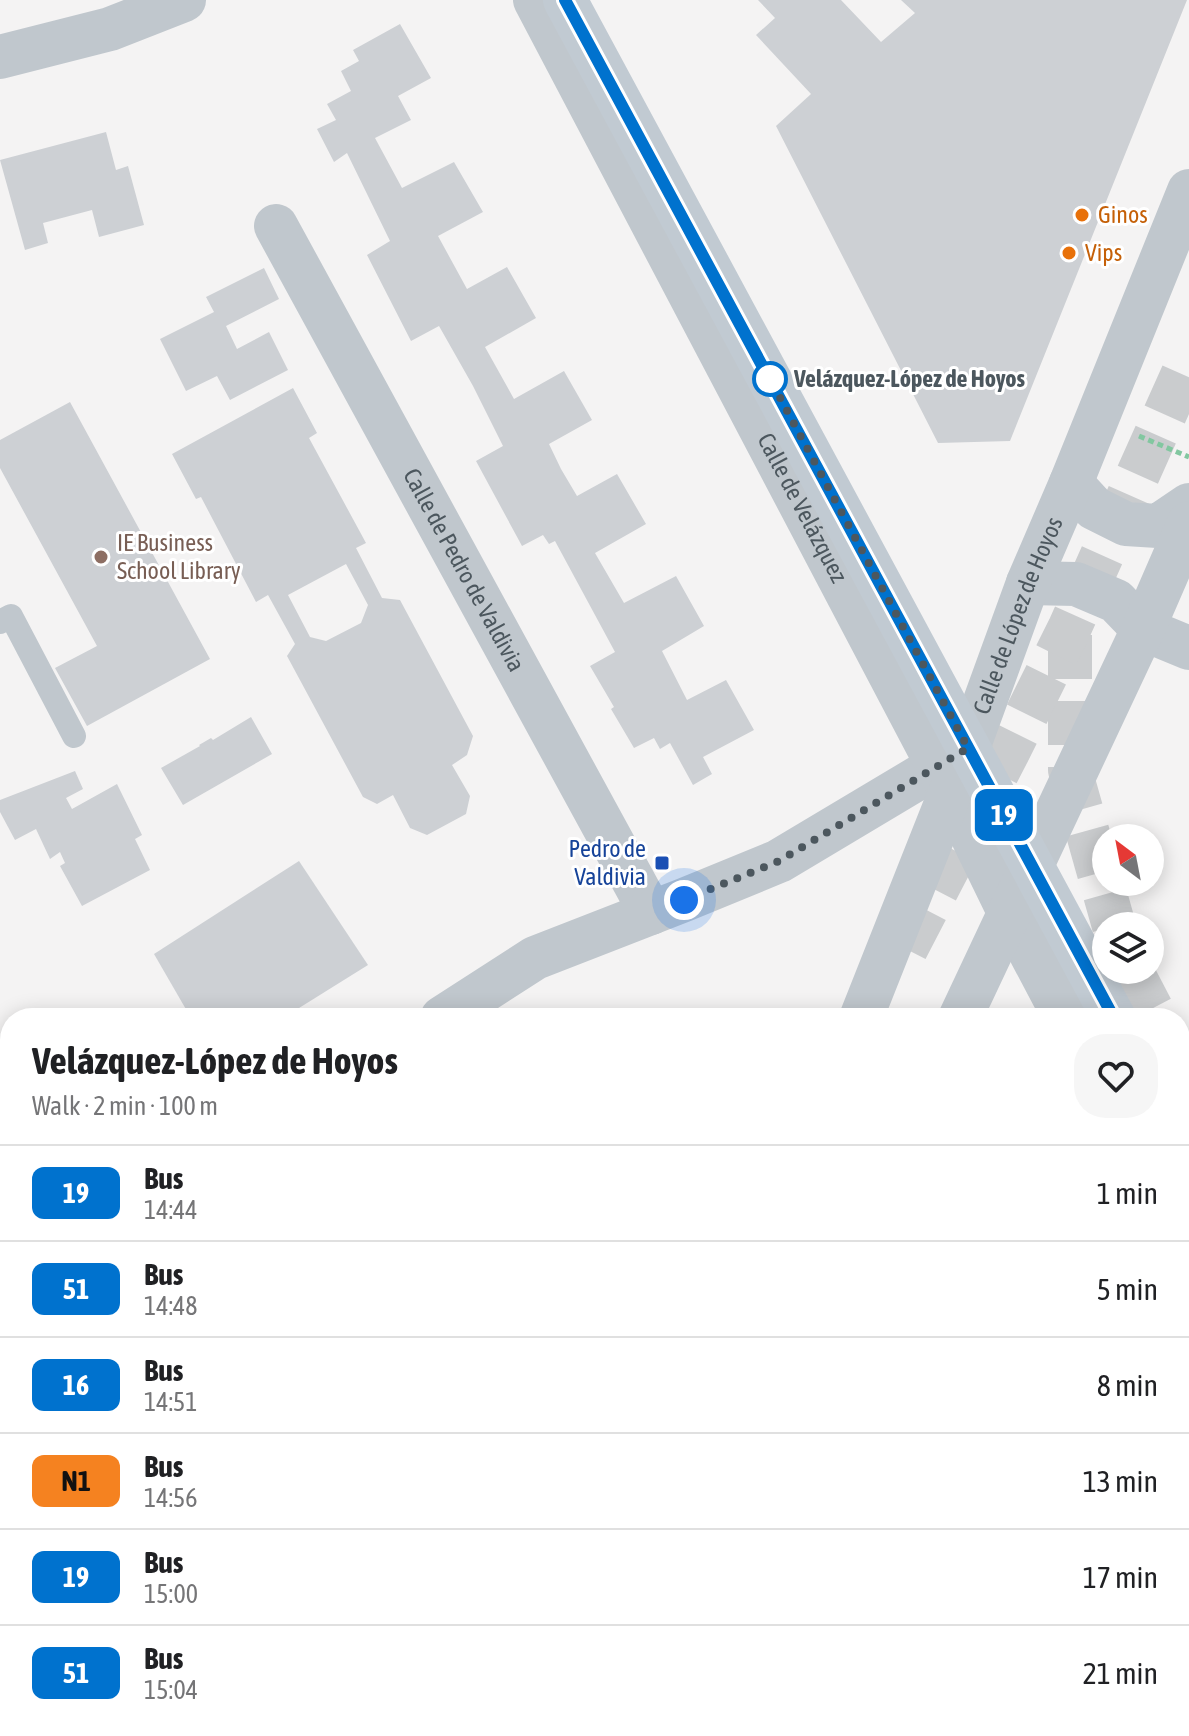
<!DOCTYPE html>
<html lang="en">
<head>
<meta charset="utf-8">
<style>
	body { margin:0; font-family:"Asap Condensed",sans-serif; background:#f6f6f6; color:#202124; height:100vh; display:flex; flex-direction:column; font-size:30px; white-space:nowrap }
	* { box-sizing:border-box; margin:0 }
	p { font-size:26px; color:#757577 }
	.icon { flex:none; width:44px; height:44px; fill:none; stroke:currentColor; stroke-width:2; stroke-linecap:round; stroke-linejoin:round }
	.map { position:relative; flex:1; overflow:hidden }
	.panel { position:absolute; left:0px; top:1008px; width:1190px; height:728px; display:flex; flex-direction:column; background:#fff; border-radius:32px 32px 0 0; box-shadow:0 4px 20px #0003 }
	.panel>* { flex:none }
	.badge { padding:0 16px; border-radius:12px; font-size:28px; line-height:52px }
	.needle { width:52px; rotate:328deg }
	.buttons { position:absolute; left:1092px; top:824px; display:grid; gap:16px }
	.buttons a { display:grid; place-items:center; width:72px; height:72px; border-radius:50%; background:#fff; box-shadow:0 4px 20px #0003; font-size:40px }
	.you { position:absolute; width:40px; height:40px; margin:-20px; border:6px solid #fff; border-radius:50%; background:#1a73e8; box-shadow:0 0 0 12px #1a73e833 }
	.map>.badge { position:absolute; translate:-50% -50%; box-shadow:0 0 0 4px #fff }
	.round { display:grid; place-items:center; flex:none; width:84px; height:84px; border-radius:32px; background:#f6f6f6 }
	.head { display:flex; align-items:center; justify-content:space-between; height:136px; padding:0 32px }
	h1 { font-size:38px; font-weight:700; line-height:60px }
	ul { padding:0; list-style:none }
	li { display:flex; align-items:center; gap:24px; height:96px; padding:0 32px; border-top:2px solid #e0e0e0 }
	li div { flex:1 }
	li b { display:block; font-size:30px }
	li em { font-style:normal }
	li .badge { min-width:88px; font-weight:700; text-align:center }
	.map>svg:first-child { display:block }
	.commercial { fill:#eae7e1 }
	.building { fill:#cdd0d4; fill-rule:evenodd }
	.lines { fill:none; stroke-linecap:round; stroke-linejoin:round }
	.motorway-tunnel { stroke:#caccce; stroke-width:44; stroke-dasharray:44 22; stroke-linecap:butt }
	.path { stroke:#82c7a0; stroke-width:5; stroke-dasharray:6 4; stroke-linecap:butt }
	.service { stroke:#c0c7cd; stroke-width:24 }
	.minor { stroke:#c0c7cd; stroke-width:44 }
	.tertiary { stroke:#c0c7cd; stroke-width:44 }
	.secondary { stroke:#c1cad2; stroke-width:44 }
	.primary { stroke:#b5c3ce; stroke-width:44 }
	.line-casing { stroke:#fff; stroke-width:18 }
	.line { stroke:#0072ce; stroke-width:12 }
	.walk { stroke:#4c575e; stroke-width:8; stroke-dasharray:0 14.4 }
	.food-dot { fill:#e8710a; stroke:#fff; stroke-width:3 }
	.stop-dot { fill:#fff; stroke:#0072ce; stroke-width:4 }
	.education-dot { fill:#8d6e63; stroke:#fff; stroke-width:3 }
	.transit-dot { fill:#1a4fb4; stroke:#fff; stroke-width:3 }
	.labels { text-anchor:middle; stroke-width:6; stroke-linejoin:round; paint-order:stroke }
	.food-label { font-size:24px; fill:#c56008; stroke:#fff; text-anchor:start }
	.stop-label { font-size:24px; font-weight:bold; fill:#4c575e; stroke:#fff; text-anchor:start }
	.street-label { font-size:24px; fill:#4c575e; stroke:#fff }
	.education-label { font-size:24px; fill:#785e54; stroke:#fff; text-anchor:start }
	.transit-label { font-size:24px; fill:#164399; stroke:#fff; text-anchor:end }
</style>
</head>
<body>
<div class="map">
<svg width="1189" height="1736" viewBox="0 0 1189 1736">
	<rect width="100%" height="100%" fill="#f4f3f3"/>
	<path class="commercial" d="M1180 1277 1189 1293V1736H708L712 1726H1180Z"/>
	<g class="building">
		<path d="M758 0H841L881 42 915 13 901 0H1187L1010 441 938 443 776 126 811 94 756 35 775 18Z"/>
		<path d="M400 24 431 78 398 96 411 120 375 138 402 188 454 162 483 212 438 236 467 289 507 267 536 318 485 347 514 399 564 371 592 420 549 444 561 469 577 496 617 474 646 524 595 553 624 603 676 576 704 626 662 651 687 700 726 680 754 730 703 757 712 774 693 785 670 743 660 749 654 738 634 748 611 709 614 707 590 666 615 652 555 541 549 544 543 535 522 546 476 461 503 446 473 386 439 326 411 341 367 255 390 241 347 153 334 162 317 129 336 120 327 104 351 91 341 71 359 61 353 50Z"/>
		<path d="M106 132 116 170 128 166 144 225 99 237 92 210 43 223 48 243 25 250 0 160Z"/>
		<path d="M264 268 279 299 226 326 237 349 269 332 288 370 230 400 217 376 186 391 160 339 214 312 206 297Z"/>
		<path d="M293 388 317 433 309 438 366 543 356 548 382 598 400 600 473 736 467 755 452 765 470 796 466 814 427 835 410 828 393 795 377 804 363 797 287 656 295 644 268 595 256 602 201 497 196 499 172 454ZM346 564 368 605 361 623 326 641 310 637 288 595Z"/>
		<path d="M70 402 210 659 87 726 55 668 97 646 0 468V440Z"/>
		<path d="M251 717 272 754 183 805 161 768 200 746 199 745 211 738 213 740Z"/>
		<path d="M75 771 83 789 66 798 72 809 117 784 142 835 135 839 150 870 82 906 60 866 65 863 60 852 50 859 36 829 15 840 0 812V800Z"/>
		<path d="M299 861 368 965 283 1018H191L154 954Z"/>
		<path d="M10 1102V1239L0 1245V1108Z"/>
		<path d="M1189 1536V1612L1180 1617V1540Z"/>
	</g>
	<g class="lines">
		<g class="motorway-tunnel">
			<path d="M1070 635V770L1114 926"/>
			<path d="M906 949 1007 754 1070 627 1189 360"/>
			<path d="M1131 970 1156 1018"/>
			<path d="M1180 1063 1189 1080"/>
		</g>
		<path class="path" d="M1139 436 1189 457"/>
		<path class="service" d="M0 622 11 616 74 736"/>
		<g class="minor">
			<path d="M0 57 110 29 184 0"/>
			<path id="s1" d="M276 226 651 913"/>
			<path d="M1071 483 1094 508 1126 524 1158 526 1189 505"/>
			<path d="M1028 583 1076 584 1116 601 1143 629 1189 648"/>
			<path d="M442 1018 535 958 684 900 779 861 968 748"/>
			<path d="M0 1434 10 1422"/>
			<path d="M695 1733C711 1730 723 1727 736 1736"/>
		</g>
		<g class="tertiary">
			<path id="s2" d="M535 0 938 766 1009 912 1065 1018"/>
			<path id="s3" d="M861 1018 968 748 1028 583 1071 483 1189 191"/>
			<path d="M960 1018 1143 629 1189 523"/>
			<path d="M1180 1227 1189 1243"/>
			<path d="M574 1736 578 1726"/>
			<path d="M694 1736 698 1726"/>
		</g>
		<g class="secondary">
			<path d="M565 0 1114 1018"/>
			<path d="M1180 1139 1189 1156"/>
		</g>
		<path class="primary" d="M641 1736 645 1726"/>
	</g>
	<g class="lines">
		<g class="line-casing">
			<path id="line" d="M565 0 1114 1018"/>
		</g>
		<use href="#line" class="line"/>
		<path class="walk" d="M684 900 779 861 968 748 770 379"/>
	</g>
	<g class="food-dot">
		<circle cx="1082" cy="215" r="8"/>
		<circle cx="1069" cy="253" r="8"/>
	</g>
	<circle class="stop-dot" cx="770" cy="379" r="16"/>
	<circle class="education-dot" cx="101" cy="557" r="8"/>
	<rect class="transit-dot" x="654" y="855" width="16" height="16" rx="4"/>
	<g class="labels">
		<g class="food-label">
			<text x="1098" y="223">Ginos</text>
			<text x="1085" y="261">Vips</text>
		</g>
		<g class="stop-label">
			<text x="794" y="387">Velázquez-López de Hoyos</text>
		</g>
		<g class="street-label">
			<text dy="8" stroke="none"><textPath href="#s2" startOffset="574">Calle de Velázquez</textPath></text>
			<text dy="8" stroke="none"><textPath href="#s1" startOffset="392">Calle de Pedro de Valdivia</textPath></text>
			<text dy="8" stroke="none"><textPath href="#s3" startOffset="432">Calle de López de Hoyos</textPath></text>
		</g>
		<g class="education-label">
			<text x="117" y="551">IE Business<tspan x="117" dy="28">School Library</tspan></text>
		</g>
		<g class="transit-label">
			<text x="646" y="857">Pedro de<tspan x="646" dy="28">Valdivia</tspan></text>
		</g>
	</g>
</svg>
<div class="buttons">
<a><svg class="needle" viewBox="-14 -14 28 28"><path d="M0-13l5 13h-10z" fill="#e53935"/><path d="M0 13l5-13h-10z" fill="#757577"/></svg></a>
<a><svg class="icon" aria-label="layers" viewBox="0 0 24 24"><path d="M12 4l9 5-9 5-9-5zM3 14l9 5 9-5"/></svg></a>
</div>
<div class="you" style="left:684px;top:900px"></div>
<b class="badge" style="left:1004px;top:815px;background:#0072ce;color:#fff">19</b>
<section class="panel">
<div class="head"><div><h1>Velázquez-López de Hoyos</h1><p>Walk · 2 min · 100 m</p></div><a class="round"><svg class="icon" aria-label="heart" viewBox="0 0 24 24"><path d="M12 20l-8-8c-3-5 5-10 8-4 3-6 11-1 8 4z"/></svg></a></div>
<ul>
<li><span class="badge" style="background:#0072ce;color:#fff">19</span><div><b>Bus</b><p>14:44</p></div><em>1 min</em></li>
<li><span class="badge" style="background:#0072ce;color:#fff">51</span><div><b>Bus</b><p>14:48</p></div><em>5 min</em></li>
<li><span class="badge" style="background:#0072ce;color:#fff">16</span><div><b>Bus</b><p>14:51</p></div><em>8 min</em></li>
<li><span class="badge" style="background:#f58220;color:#111">N1</span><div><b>Bus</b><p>14:56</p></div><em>13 min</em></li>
<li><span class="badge" style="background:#0072ce;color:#fff">19</span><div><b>Bus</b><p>15:00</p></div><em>17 min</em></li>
<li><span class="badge" style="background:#0072ce;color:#fff">51</span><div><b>Bus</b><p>15:04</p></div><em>21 min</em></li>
</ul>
</section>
</div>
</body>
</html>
